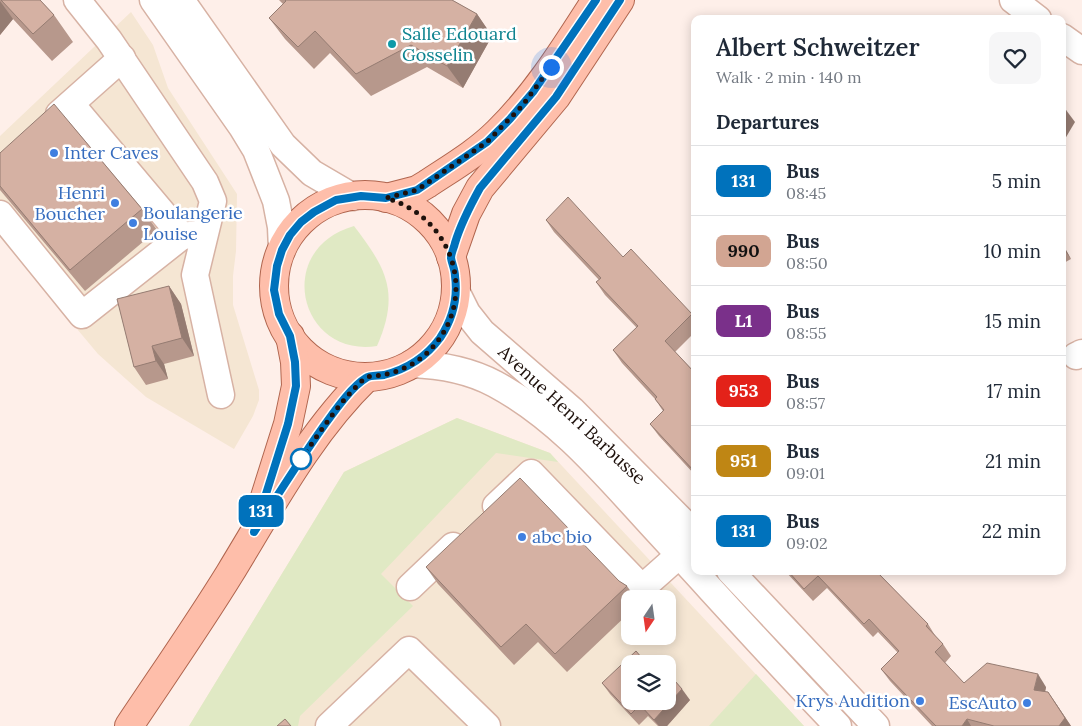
<!DOCTYPE html>
<html lang="en">
<head>
<meta charset="utf-8">
<style>
	body { margin:0; font-family:Lora,serif; background:#f6f6f7; color:#1f2937; height:100vh; display:flex; flex-direction:column; font-size:19px; white-space:nowrap }
	* { box-sizing:border-box; margin:0 }
	p { font-size:16px; color:#747a83 }
	.icon { flex:none; width:28px; height:28px; fill:none; stroke:currentColor; stroke-width:2; stroke-linecap:round; stroke-linejoin:round }
	.map { position:relative; flex:1; overflow:hidden }
	.drawer { position:absolute; left:691px; top:15px; width:375px; height:560px; display:flex; flex-direction:column; background:#fff; border-radius:10px; box-shadow:0 2px 12px #0003 }
	.drawer>* { flex:none }
	.badge { padding:0 10px; border-radius:8px; font-size:18px; line-height:32px }
	.needle { width:32px; rotate:193deg }
	.tools { position:absolute; left:621px; top:590px; display:grid; gap:10px }
	.tools a { display:grid; place-items:center; width:55px; height:55px; border-radius:10px; background:#fff; box-shadow:0 2px 12px #0003; font-size:25px }
	.you { position:absolute; width:25px; height:25px; margin:-12px; border:4px solid #fff; border-radius:50%; background:#1a73e8; box-shadow:0 0 0 8px #1a73e833 }
	.map>.badge { position:absolute; translate:-50% -50%; box-shadow:0 0 0 2px #fff }
	h2 { padding:0 25px; font-size:19px; line-height:45px }
	.round { display:grid; place-items:center; flex:none; width:52px; height:52px; border-radius:10px; background:#f6f6f7 }
	.overview { display:flex; align-items:center; justify-content:space-between; height:85px; padding:0 25px }
	h1 { font-size:24px; font-weight:600; line-height:38px }
	ul { padding:0; list-style:none }
	li { display:flex; align-items:center; gap:15px; height:70px; padding:0 25px; border-top:1px solid #e0e1e3 }
	li div { flex:1 }
	li b { display:block; font-size:19px }
	li em { font-style:normal }
	li .badge { min-width:55px; font-weight:700; text-align:center }
	.map>svg:first-child { display:block }
	.commercial { fill:#f5e6d3; fill-rule:evenodd }
	.green { fill:#e0e9c4 }
	.lines { fill:none; stroke-linecap:round; stroke-linejoin:round }
	.minor-casing { stroke:#d7b2a4; stroke-width:29 }
	.major-casing { stroke:#b0654e; stroke-width:30 }
	.minor { stroke:#fff; stroke-width:26 }
	.major { stroke:#febeaa; stroke-width:28 }
	.wall { fill:#b7988c }
	.shaded-wall { fill:#957c72 }
	.building { fill:#d5b1a3; stroke:#957c72 }
	.line-casing { stroke:#fff; stroke-width:11 }
	.line { stroke:#0072bc; stroke-width:8 }
	.walk { stroke:#1e110c; stroke-width:5; stroke-dasharray:0 9 }
	.culture-dot { fill:#0f9aa8; stroke:#fff; stroke-width:2 }
	.shop-dot { fill:#3f7fe0; stroke:#fff; stroke-width:2 }
	.stop-dot { fill:#fff; stroke:#0072bc; stroke-width:2.5 }
	.labels { text-anchor:middle; stroke-width:5; stroke-linejoin:round; paint-order:stroke }
	.culture-label { font-size:18px; fill:#0d838f; stroke:#fff; text-anchor:start }
	.shop-label { font-size:18px; fill:#366cbe; stroke:#fff; text-anchor:start }
	.street-label { font-size:18px; fill:#1e110c; stroke:#fff }
</style>
</head>
<body>
<div class="map">
<svg width="1082" height="726" viewBox="0 0 1082 726">
	<rect width="100%" height="100%" fill="#feefe9"/>
	<g class="commercial">
		<path d="M131 12 153 45 168 88 237 194 236 251 233 276V305L259 390V400L253 416 234 449 146 397 98 354 0 237V136Z"/>
		<path d="M457 418 550 453 804 726H189L344 472ZM630 599H668V636H630ZM630 664H668V701H630Z"/>
	</g>
	<g class="green">
		<path d="M354 226C387 269 400 293 377 346 299 358 273 249 354 226Z"/>
		<path d="M457 418 550 453 558 462 496 453 381 574 413 606 300 716 298 726H189L344 472Z"/>
		<path d="M756 674 804 726H709Z"/>
	</g>
	<g class="lines">
		<g class="minor-casing">
			<g id="minor">
				<path d="M77 0 109 40 205 182 213 201 195 275 221 395"/>
				<path d="M153 0 242 127 256 150 276 201 281 227 282 250"/>
				<path d="M181 0 283 145 312 173 353 197"/>
				<path d="M1013 0 1038 19"/>
				<path d="M1062 37 1082 51"/>
				<path d="M71 104 182 236 199 234"/>
				<path d="M59 114 122 58"/>
				<path d="M0 214 82 315 182 236"/>
				<path d="M456 291 467 313 482 332 572 410 695 534"/>
				<path d="M1076 356 1082 353"/>
				<path d="M411 364C441 365 469 370 495 384 562 420 609 479 660 534 719 598 777 663 838 726"/>
				<path d="M496 506 531 473 642 588 695 541"/>
				<path d="M730 571 876 726"/>
				<path d="M410 587 453 546"/>
				<path d="M329 726 409 650 487 726"/>
			</g>
		</g>
		<g class="major-casing">
			<g id="major">
				<circle cx="365" cy="286" r="91"/>
				<path d="M386 198 417 190 427 184C451 168 477 153 498 132 537 94 567 45 596 0"/>
				<path d="M451 257 466 214 480 188 556 97 620 0"/>
				<path d="M265 497 288 424 296 386 295 362 290 336"/>
				<path d="M129 726C163 675 198 625 230 573 271 506 310 432 367 377"/>
			</g>
		</g>
		<use href="#minor" class="minor"/>
		<use href="#major" class="major"/>
	</g>
	<g class="wall">
		<path d="M0 0H40L54 15 73 42 52 61 13 19 0 35Z"/>
		<path d="M279 0H452L477 14 492 36 463 88 427 67 371 96 330 53 314 69 285 39 269 18 283 4Z"/>
		<path d="M0 153 142 209 157 230 85 291 0 190Z"/>
		<path d="M546 220 623 257 692 314 695 317V332L675 352 695 373V475L659 436 650 424 663 411 655 399 622 363 613 350 637 328 605 295 596 282 599 280 554 232Z"/>
		<path d="M1062 243 1071 259 1062 264Z"/>
		<path d="M169 286 181 304 194 356 164 364 168 379 146 385 134 367Z"/>
		<path d="M426 567 619 581 627 586 636 599H630V612L567 672 538 642 514 665 438 584Z"/>
		<path d="M785 571H876L928 624 936 637 943 644 951 656 945 663 964 683 1046 687 1045 692H1048L1071 726H932L890 681 881 669 898 653 878 632 873 637 827 588 813 601Z"/>
		<path d="M630 664 690 700 667 726H658L648 716 639 725 610 694 602 683Z"/>
	</g>
	<g class="shaded-wall">
		<path d="M0 1 13 19 0 35Z"/>
		<path d="M477 14 492 36 463 88 447 66Z"/>
		<path d="M1066 110 1075 122 1062 144V116Z"/>
		<path d="M1062 243 1071 259 1062 247Z"/>
		<path d="M169 286 181 304 194 356 182 338Z"/>
		<path d="M152 346 164 364 168 379 156 361Z"/>
		<path d="M1038 674 1046 687 1043 702 1034 690Z"/>
		<path d="M682 689 690 700 667 726H659L654 720Z"/>
		<path d="M1048 692 1057 705 1071 726H1059Z"/>
		<path d="M967 719 971 726H962Z"/>
	</g>
	<g class="building">
		<path d="M1 0H40L54 15 33 34Z"/>
		<path d="M285 0H452L477 14 447 66 411 45 356 74 315 31 298 47 269 18 286 1Z"/>
		<path d="M54 104 142 209 70 270 0 186V153Z"/>
		<path d="M1062 108 1066 110 1062 116Z"/>
		<path d="M568 197 623 257 631 249 692 314 665 341 695 373V472L650 424 664 410 655 399 657 397 613 350 638 326 596 282 601 278 546 220Z"/>
		<path d="M169 286 182 338 152 346 156 361 134 367 117 299Z"/>
		<path d="M520 478 619 581 627 586 555 654 526 624 501 647 426 567Z"/>
		<path d="M788 571H876L928 624 926 626 943 644 935 652 964 683 987 663 1038 674 1034 690 1048 692 1065 718 1059 726H994L967 719 962 726H936L881 669 899 651 869 619 864 624 818 576 804 589Z"/>
		<path d="M636 651 647 664H630V701H668V673L682 689 654 720 640 705 631 714 602 683Z"/>
		<path d="M285 719 291 726H277Z"/>
	</g>
	<g class="lines">
		<g class="line-casing">
			<path id="line" d="M596 0 533 92 510 119 487 142 417 190 386 198 361 196 336 200 314 212 301 222 290 235 282 250 277 266 274 290 279 314 290 336 295 362 296 386 288 424 254 532C277 496 299 461 323 427 334 412 351 387 366 378 370 375 379 376 384 375 407 369 426 357 440 338 452 320 458 298 455 276 455 270 452 264 451 258 451 253 454 248 455 243 461 223 470 206 480 188L556 97 620 0"/>
		</g>
		<use href="#line" class="line"/>
		<path class="walk" d="M301 459C321 431 339 402 364 379 369 375 376 376 382 375 398 372 414 365 426 354 481 303 456 218 386 198L417 190 487 142 522 106 551 67"/>
	</g>
	<circle class="culture-dot" cx="392" cy="44" r="5"/>
	<g class="shop-dot">
		<circle cx="54" cy="153" r="5"/>
		<circle cx="115" cy="203" r="5"/>
		<circle cx="133" cy="223" r="5"/>
		<circle cx="522" cy="537" r="5"/>
		<circle cx="920" cy="701" r="5"/>
		<circle cx="1027" cy="703" r="5"/>
	</g>
	<circle class="stop-dot" cx="301" cy="459" r="10"/>
	<g class="labels">
		<g class="culture-label">
			<text x="402" y="40">Salle Edouard<tspan x="402" dy="21">Gosselin</tspan></text>
		</g>
		<g class="shop-label">
			<text x="64" y="159">Inter Caves</text>
			<text x="105" y="199" text-anchor="end">Henri<tspan x="105" dy="21">Boucher</tspan></text>
			<text x="143" y="219">Boulangerie<tspan x="143" dy="21">Louise</tspan></text>
			<text x="532" y="543">abc bio</text>
			<text x="910" y="707" text-anchor="end">Krys Audition</text>
			<text x="1017" y="709" text-anchor="end">EscAuto</text>
		</g>
		<g class="street-label">
			<text transform="translate(572 415) rotate(43)" y="6">Avenue Henri Barbusse</text>
		</g>
	</g>
</svg>
<div class="tools">
<a><svg class="needle" viewBox="-14 -14 28 28"><path d="M0-13l5 13h-10z" fill="#e53935"/><path d="M0 13l5-13h-10z" fill="#747a83"/></svg></a>
<a><svg class="icon" aria-label="layers" viewBox="0 0 24 24"><path d="M12 4l9 5-9 5-9-5zM3 14l9 5 9-5"/></svg></a>
</div>
<div class="you" style="left:551px;top:67px"></div>
<b class="badge" style="left:261px;top:511px;background:#0072bc;color:#fff">131</b>
<section class="drawer">
<div class="overview"><div><h1>Albert Schweitzer</h1><p>Walk · 2 min · 140 m</p></div><a class="round"><svg class="icon" aria-label="heart" viewBox="0 0 24 24"><path d="M12 20l-8-8c-3-5 5-10 8-4 3-6 11-1 8 4z"/></svg></a></div>
<h2>Departures</h2>
<ul>
<li><span class="badge" style="background:#0072bc;color:#fff">131</span><div><b>Bus</b><p>08:45</p></div><em>5 min</em></li>
<li><span class="badge" style="background:#d2a592;color:#111">990</span><div><b>Bus</b><p>08:50</p></div><em>10 min</em></li>
<li><span class="badge" style="background:#7a308a;color:#fff">L1</span><div><b>Bus</b><p>08:55</p></div><em>15 min</em></li>
<li><span class="badge" style="background:#e32219;color:#fff">953</span><div><b>Bus</b><p>08:57</p></div><em>17 min</em></li>
<li><span class="badge" style="background:#bf8614;color:#fff">951</span><div><b>Bus</b><p>09:01</p></div><em>21 min</em></li>
<li><span class="badge" style="background:#0072bc;color:#fff">131</span><div><b>Bus</b><p>09:02</p></div><em>22 min</em></li>
</ul>
</section>
</div>
</body>
</html>
